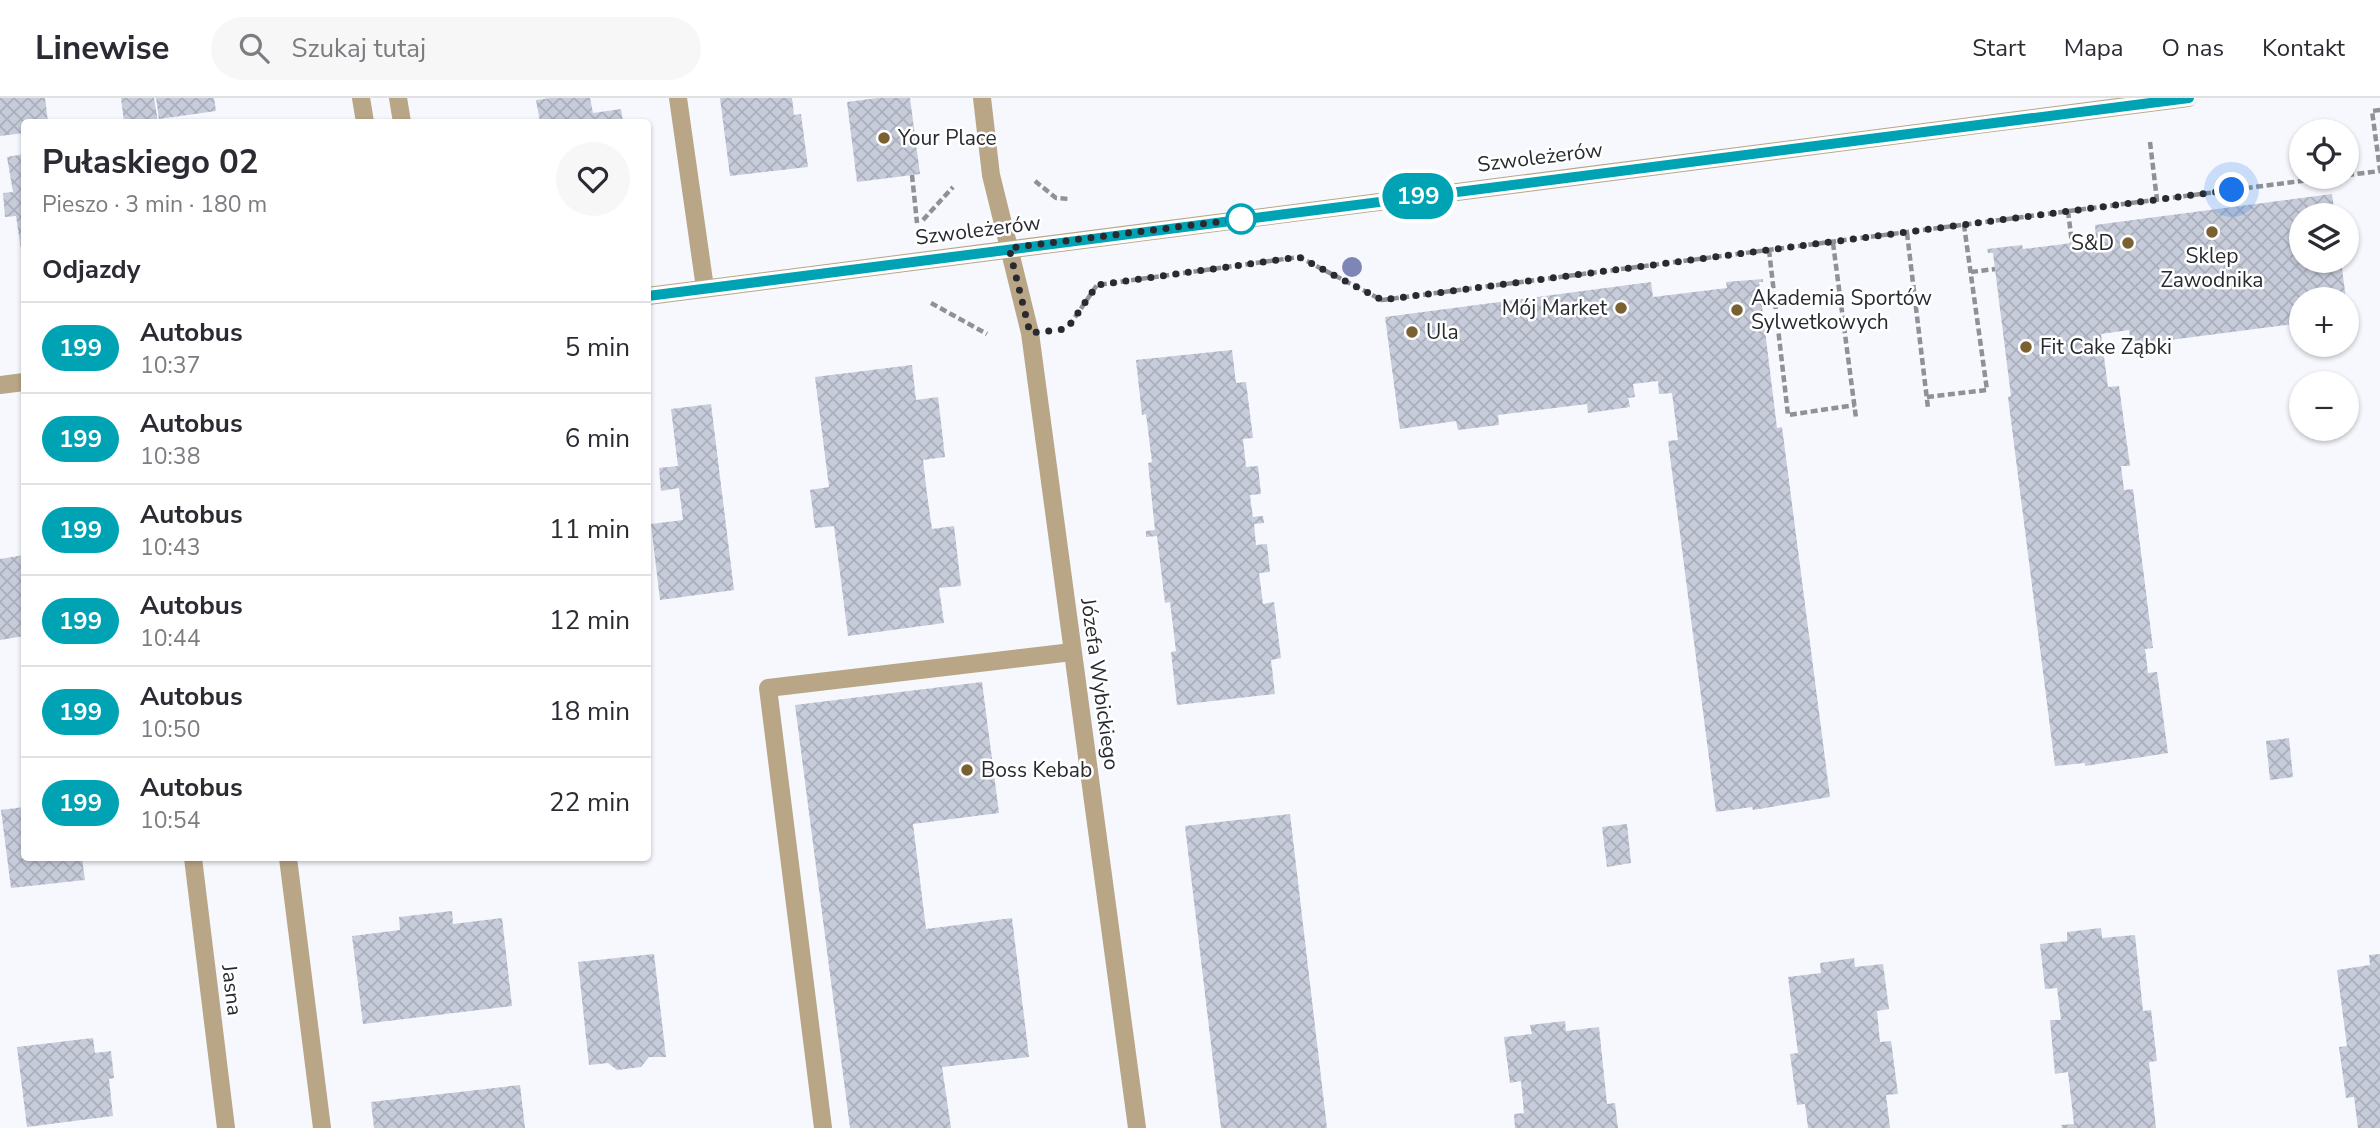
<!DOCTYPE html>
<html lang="pl">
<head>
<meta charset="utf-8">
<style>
	body { margin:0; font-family:"Nunito Sans",sans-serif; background:#f7f7f7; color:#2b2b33; height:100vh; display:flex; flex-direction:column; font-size:26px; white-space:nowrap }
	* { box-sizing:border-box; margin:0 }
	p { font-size:23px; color:#7c7c81 }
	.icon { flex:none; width:38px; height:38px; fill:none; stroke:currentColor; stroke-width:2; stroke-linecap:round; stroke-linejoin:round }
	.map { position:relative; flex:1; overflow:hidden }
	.details { position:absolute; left:21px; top:21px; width:630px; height:742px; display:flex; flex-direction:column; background:#fff; border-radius:7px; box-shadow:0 2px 5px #0004 }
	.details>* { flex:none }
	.badge { padding:0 14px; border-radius:23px; font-size:24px; line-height:46px }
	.tools { position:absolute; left:2289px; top:21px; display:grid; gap:14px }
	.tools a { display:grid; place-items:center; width:70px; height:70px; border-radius:50%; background:#fff; box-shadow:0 2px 5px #0004; font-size:35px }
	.you { position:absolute; width:35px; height:35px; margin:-18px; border:5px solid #fff; border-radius:50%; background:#1a73e8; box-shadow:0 0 0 10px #1a73e833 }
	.map>.badge { position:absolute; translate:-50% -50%; box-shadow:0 0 0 4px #fff }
	h2 { padding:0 21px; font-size:26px; line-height:63px }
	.round { display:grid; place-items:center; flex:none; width:74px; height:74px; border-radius:37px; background:#f7f7f7 }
	.summary { display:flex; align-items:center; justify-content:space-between; height:119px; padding:0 21px }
	h1 { font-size:33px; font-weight:700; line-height:52px }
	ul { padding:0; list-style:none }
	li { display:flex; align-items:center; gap:21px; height:91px; padding:0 21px; border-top:2px solid #e1e1e2 }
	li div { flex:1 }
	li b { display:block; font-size:26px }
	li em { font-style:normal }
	li .badge { min-width:77px; font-weight:700; text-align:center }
	header { display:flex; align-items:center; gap:42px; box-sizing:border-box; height:98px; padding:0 35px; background:#fff; border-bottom:2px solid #e1e1e2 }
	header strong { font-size:33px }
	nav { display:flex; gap:38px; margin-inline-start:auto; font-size:24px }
	.search { width:490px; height:63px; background:#f7f7f7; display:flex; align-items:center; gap:18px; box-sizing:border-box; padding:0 24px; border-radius:38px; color:#7c7c81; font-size:26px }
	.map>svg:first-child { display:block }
	.building { fill:url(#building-cross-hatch) }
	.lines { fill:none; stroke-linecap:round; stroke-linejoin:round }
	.path { stroke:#8f9197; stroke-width:4.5; stroke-dasharray:7 3.5; stroke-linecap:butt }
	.service { stroke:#b8a686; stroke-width:18 }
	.minor { stroke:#b8a686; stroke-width:18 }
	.tertiary { stroke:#b8a686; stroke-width:18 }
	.tree { fill:#7e86b5 }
	.line-casing { stroke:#fff; stroke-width:16 }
	.line { stroke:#00a3b4; stroke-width:10 }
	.walk { stroke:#282a30; stroke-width:7; stroke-dasharray:0 12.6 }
	.poi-dot { fill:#796132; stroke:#fff; stroke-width:2.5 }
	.stop-dot { fill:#fff; stroke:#00a3b4; stroke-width:3.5 }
	.labels { text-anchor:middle; stroke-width:5; stroke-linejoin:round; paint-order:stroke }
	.poi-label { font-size:21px; fill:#282a30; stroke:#fff; text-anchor:start }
	.street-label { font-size:21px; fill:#282a30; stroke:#fff }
</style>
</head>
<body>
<header>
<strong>Linewise</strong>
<div class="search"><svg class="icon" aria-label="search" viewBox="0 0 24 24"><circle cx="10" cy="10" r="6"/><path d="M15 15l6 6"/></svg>Szukaj tutaj</div>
<nav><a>Start</a><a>Mapa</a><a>O nas</a><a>Kontakt</a></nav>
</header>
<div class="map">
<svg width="2380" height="1030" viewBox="0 0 2380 1030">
	<defs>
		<pattern id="building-cross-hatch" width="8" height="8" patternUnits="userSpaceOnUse" patternTransform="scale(1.75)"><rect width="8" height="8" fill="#c7ccda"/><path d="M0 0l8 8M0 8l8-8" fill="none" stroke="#abafbb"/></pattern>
	</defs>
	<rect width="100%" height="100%" fill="#f6f8fe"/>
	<g class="building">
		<path d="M0 0H45L48 24H24V35L0 38Z"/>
		<path d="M121 0H154L158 24H124Z"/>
		<path d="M156 0H214L216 13 159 21Z"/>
		<path d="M551 0H590L593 15 621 11 623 24H540L536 2Z"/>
		<path d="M720 0H792L794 17 801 16 808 69 730 78Z"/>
		<path d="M878 0H910L920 76 857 84 847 4Z"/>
		<path d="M24 56V151H21L16 118 5 119 3 95 13 94 7 59Z"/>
		<path d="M2332 96 2335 117H2301V163H2341L2346 201H2301V225L2131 247 2129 232 2101 236 2108 289 2119 288 2130 368H2121L2124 392 2133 391 2153 550 2145 551 2148 575 2157 574 2168 655 2085 668V665L2055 668 2008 299 2011 298 1995 171 1993 155H1988L1987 151 2022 147 2023 151 2096 142 2095 127Z"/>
		<path d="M1763 181V184H1759L1777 330 1782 329 1830 699 1753 712 1752 709 1716 714 1668 343 1678 342 1672 295 1659 296 1658 283 1633 286 1635 299 1628 300 1630 309 1588 315 1587 306 1498 317 1499 327 1458 332 1456 323 1400 331 1385 219 1651 184 1653 199 1727 190 1726 184Z"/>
		<path d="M1232 252 1236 285 1246 284 1253 340 1243 341 1246 369 1258 368 1261 396 1250 397 1251 406 1253 419 1263 418 1264 425 1254 426 1256 447 1267 446 1270 474 1259 475 1263 506 1274 504 1281 560 1271 562 1275 596 1177 607 1171 554 1176 553 1170 504 1165 505 1157 438 1146 439V433L1155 432 1148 365 1152 364 1146 316 1142 317 1136 262Z"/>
		<path d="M912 267 916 302 938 299 945 359 923 362 927 396 932 431 954 428 961 488 939 490 944 525 848 538 834 428 815 430 810 392 829 389 815 279Z"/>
		<path d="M711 306 734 492 660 502 651 426 683 422 679 390 661 393 659 370 678 368 671 311Z"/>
		<path d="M24 457V538L0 542V461Z"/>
		<path d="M982 584 999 715 913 726 926 831 1012 820 1029 959 942 969 951 1030H850L795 607Z"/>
		<path d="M2289 640 2293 679 2270 682 2266 643Z"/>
		<path d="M24 709V760H82L85 782 11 790 1 712Z"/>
		<path d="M1290 716 1327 1030H1221L1185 728Z"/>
		<path d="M1627 726 1631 765 1607 769 1602 729Z"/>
		<path d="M452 813 453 826 502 820 512 908 363 926 352 838 400 832 399 819Z"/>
		<path d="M2101 830 2102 840 2135 837 2143 913 2151 912 2157 963 2149 964 2156 1030H2062L2061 1027 2074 1026 2068 974 2055 976 2050 922H2061L2057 890 2045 891 2040 846 2067 843V834Z"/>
		<path d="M654 856 666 959H649L641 969 617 972 608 965 589 967 578 864Z"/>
		<path d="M2380 856V1030H2358L2354 999 2346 1000 2339 949 2347 948 2337 872 2370 867 2369 857Z"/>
		<path d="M1854 860 1855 869 1883 866 1889 911 1877 913 1880 944 1891 943 1898 996 1886 997 1890 1030H1808L1805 1006 1797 1007 1790 956 1798 955 1788 879 1821 875 1820 865Z"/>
		<path d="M1565 923 1566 933 1599 929 1607 1006 1615 1005 1618 1030H1515L1514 1016 1524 1015 1521 983 1510 985 1504 939 1532 936 1530 927Z"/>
		<path d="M93 940 95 955 111 953 114 980 109 981 113 1018 27 1029 17 949Z"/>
		<path d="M520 987 525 1030H374L371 1004Z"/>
	</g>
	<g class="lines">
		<g class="path">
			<path d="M2380 12 2372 13 2380 72"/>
			<path d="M2150 44 2157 102"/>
			<path d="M912 77 917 125"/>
			<path d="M2347 77 2380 73"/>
			<path d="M1035 83 1056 100 1069 101"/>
			<path d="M2068 113 2072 145"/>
			<path d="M923 122 953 89"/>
			<path d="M1907 135 1928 310"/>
			<path d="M1833 145 1856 320"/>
			<path d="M1769 152 1788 317 1855 307"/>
			<path d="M1971 174 1995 171"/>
			<path d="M931 205 987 236"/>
			<path d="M1069 228 1097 187 1299 159 1382 202 2332 79"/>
			<path d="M1927 299 1987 292 1964 127"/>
		</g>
		<g class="service">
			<path d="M361 0 365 24"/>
			<path d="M398 0 402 24"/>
			<path d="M678 0 705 190"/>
			<path d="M288 760 322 1030"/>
			<path d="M823 1030 768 590 1072 554"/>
		</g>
		<g class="minor">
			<path d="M982 0 991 77 1030 235 1137 1030"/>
			<path d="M193 760 226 1030"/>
		</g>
		<g class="tertiary">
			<path d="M648 198 2188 0"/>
			<path d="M0 287 24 284"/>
		</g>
	</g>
	<circle class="tree" cx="1352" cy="169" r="10"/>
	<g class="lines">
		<g class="line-casing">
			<path id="line" d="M648 198 2189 0"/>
		</g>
		<use href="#line" class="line"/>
		<path class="walk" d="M1241 121 1009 150 1030 235 1067 231 1097 187 1299 159 1382 202 2232 92"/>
	</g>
	<g class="poi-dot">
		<circle cx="884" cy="40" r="7"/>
		<circle cx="2212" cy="134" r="7"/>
		<circle cx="2128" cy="145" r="7"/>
		<circle cx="1621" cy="210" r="7"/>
		<circle cx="1737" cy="212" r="7"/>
		<circle cx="1412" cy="234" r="7"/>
		<circle cx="2026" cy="249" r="7"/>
		<circle cx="967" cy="672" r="7"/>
	</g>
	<circle class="stop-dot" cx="1241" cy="121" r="14"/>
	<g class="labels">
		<g class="poi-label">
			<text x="898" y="47">Your Place</text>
			<text x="2114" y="152" text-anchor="end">S&amp;D</text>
			<text x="2212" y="165" text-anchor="middle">Sklep<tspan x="2212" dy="24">Zawodnika</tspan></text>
			<text x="1751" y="207">Akademia Sportów<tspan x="1751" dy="24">Sylwetkowych</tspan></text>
			<text x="1607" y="217" text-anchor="end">Mój Market</text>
			<text x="1426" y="241">Ula</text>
			<text x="2040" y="256">Fit Cake Ząbki</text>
			<text x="981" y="679">Boss Kebab</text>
		</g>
		<g class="street-label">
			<text transform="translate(1540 59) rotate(-7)" y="7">Szwoleżerów</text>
			<text transform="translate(978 132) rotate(-7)" y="7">Szwoleżerów</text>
			<text transform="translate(1100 586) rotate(82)" y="7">Józefa Wybickiego</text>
			<text transform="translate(232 892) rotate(83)" y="7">Jasna</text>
		</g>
	</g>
</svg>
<div class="tools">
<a><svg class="icon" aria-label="locate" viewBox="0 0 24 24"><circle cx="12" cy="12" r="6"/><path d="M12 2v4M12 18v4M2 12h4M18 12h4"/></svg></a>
<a><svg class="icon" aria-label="layers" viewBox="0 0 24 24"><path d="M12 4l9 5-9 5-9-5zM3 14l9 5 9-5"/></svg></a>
<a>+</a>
<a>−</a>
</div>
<div class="you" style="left:2232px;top:92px"></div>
<b class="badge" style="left:1418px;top:98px;background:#00a3b4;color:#fff">199</b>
<section class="details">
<div class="summary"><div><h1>Pułaskiego 02</h1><p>Pieszo · 3 min · 180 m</p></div><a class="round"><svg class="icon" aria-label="heart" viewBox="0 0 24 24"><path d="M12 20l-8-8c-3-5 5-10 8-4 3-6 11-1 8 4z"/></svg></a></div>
<h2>Odjazdy</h2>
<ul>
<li><span class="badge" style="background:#00a3b4;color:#fff">199</span><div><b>Autobus</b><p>10:37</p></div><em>5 min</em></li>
<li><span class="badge" style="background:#00a3b4;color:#fff">199</span><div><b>Autobus</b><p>10:38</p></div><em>6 min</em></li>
<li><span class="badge" style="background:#00a3b4;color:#fff">199</span><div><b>Autobus</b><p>10:43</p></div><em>11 min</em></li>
<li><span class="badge" style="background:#00a3b4;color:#fff">199</span><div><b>Autobus</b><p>10:44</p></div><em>12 min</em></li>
<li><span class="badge" style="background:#00a3b4;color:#fff">199</span><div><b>Autobus</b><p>10:50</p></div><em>18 min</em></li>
<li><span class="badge" style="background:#00a3b4;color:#fff">199</span><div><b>Autobus</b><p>10:54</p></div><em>22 min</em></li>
</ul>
</section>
</div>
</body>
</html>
